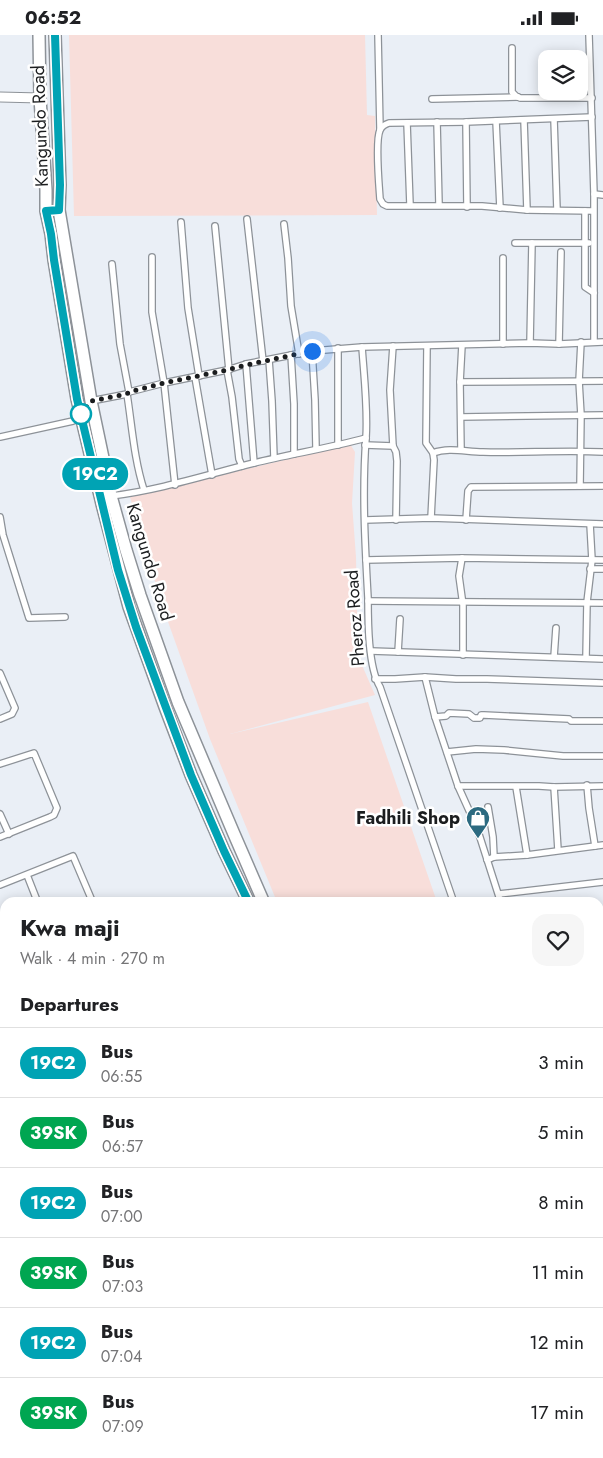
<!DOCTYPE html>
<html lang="en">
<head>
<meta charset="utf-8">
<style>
	body { margin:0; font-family:Jost,sans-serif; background:#f6f6f6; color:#202124; height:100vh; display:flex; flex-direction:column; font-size:19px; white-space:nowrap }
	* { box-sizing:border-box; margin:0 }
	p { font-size:16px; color:#757577 }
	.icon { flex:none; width:28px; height:28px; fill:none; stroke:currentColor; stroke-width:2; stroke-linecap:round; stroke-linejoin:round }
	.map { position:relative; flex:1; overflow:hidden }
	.panel { position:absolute; left:0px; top:862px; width:604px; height:561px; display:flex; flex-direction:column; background:#fff; border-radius:15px 15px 0 0; box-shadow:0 2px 12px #0003 }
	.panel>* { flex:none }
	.badge { padding:0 10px; border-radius:16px; font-size:18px; line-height:32px }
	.tools { position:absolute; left:538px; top:15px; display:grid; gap:10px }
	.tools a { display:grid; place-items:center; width:50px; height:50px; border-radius:10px; background:#fff; box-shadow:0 2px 12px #0003; font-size:25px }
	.you { position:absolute; width:25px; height:25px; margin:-12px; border:4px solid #fff; border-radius:50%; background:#1a73e8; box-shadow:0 0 0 8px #1a73e833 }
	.map>.badge { position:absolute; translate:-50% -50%; box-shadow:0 0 0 2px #fff }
	h2 { padding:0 20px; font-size:19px; line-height:45px }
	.round { display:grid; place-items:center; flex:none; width:52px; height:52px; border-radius:15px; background:#f6f6f6 }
	.head { display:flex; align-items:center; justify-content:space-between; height:85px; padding:0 20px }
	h1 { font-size:24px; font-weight:700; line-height:38px }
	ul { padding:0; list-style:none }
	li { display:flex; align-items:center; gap:15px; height:70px; padding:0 20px; border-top:1px solid #e0e0e0 }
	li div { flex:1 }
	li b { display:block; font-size:19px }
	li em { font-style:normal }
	li .badge { min-width:55px; font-weight:700; text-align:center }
	.status { display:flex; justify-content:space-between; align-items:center; height:35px; padding:0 25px; background:#fff; direction:ltr }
	.status svg { height:14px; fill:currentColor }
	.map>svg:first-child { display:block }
	.industrial { fill:#f8deda }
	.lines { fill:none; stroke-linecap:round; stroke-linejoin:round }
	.street-casing { stroke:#8d9298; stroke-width:8 }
	.secondary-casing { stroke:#8d9298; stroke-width:11 }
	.highway-casing { stroke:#8d9298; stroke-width:14 }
	.street { stroke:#fff; stroke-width:5.5 }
	.secondary { stroke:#fff; stroke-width:9 }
	.highway { stroke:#fff; stroke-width:11 }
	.line-casing { stroke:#fff; stroke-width:11 }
	.line { stroke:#00a3b4; stroke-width:8 }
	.walk { stroke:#1b1d1f; stroke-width:5; stroke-dasharray:0 9 }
	.stop-dot { fill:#fff; stroke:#00a3b4; stroke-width:2.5 }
	.labels { text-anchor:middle; stroke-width:5; stroke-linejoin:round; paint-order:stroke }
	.street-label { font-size:18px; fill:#1b1d1f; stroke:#fff }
	.poi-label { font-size:18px; font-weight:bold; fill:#1b1d1f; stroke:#fff; text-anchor:end }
</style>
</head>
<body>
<div class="status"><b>06:52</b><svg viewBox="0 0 49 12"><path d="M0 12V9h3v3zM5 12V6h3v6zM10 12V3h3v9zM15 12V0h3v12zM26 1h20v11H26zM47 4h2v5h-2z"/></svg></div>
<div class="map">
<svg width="603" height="1423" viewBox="0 0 603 1423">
	<rect width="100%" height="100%" fill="#eaeff6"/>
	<g class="industrial">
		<path d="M69 0H365L367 80 375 81 377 180 74 181Z"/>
		<path d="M350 409 355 417 352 468 356 522 358 621 375 660 230 699 368 667 437 867H277L210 704 162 570 130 462Z"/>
	</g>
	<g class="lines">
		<g class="street-casing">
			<g id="street">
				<path d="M378 0 380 94"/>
				<path d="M589 0 594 159V307"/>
				<path d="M512 13V57L516 61 520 63H592"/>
				<path d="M432 64 518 62"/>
				<path d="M592 82 466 87 389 88C386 89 382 91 380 95 375 106 379 150 380 164L383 169 387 171H482L527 175 593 176"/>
				<path d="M554 84 557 175"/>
				<path d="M524 85 527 175"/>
				<path d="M496 86 500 173"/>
				<path d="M437 87 439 170"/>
				<path d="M466 87 467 172"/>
				<path d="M407 88 410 170"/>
				<path d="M594 159 603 160"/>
				<path d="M585 176V252L594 258"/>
				<path d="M247 184 263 326"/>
				<path d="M181 187 188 273 199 341"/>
				<path d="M284 189 288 223 291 271 299 319"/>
				<path d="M215 191 229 335"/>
				<path d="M515 208H589"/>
				<path d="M152 222V277L164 348 175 450"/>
				<path d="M503 223V309"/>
				<path d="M112 229 120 309 129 357"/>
				<path d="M530 308 532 208"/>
				<path d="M559 309 561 217"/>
				<path d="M393 311 390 355 393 411 396 417 397 426 396 485"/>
				<path d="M427 311 426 408 433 418 434 425 431 483"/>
				<path d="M362 312C364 341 368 374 366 403 362 456 365 510 368 563 368 586 368 632 380 652L454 868"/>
				<path d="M338 313V410"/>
				<path d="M312 316 315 365 316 413"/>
				<path d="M291 320 294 369V419"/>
				<path d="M269 325 272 366 274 423"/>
				<path d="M246 329 254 428"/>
				<path d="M227 335 232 362 239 424 242 431"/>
				<path d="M195 342 212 440"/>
				<path d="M460 347 603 346"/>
				<path d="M127 359C132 391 134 424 144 455"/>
				<path d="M91 366 127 359 129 357 164 348 227 335 246 329 312 316 362 312 530 308 559 309 603 307"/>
				<path d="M461 382 603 380"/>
				<path d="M0 402 73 386 82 383"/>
				<path d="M365 410 393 411"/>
				<path d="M461 415 460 347 462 310"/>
				<path d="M433 418C449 412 466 417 483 417 523 418 563 415 603 417"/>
				<path d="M580 451 581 380 579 346 581 307"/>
				<path d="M111 461C160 455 206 440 254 428 291 419 329 413 366 403"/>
				<path d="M0 482 3 500 29 583 65 582"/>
				<path d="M365 485 431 483 603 489"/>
				<path d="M466 485 468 456 471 452 603 451"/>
				<path d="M462 523 459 541 463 570V620"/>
				<path d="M366 525 462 523 603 525"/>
				<path d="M590 534H603"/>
				<path d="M368 566 603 568"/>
				<path d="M371 616 603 624"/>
				<path d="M398 617 400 584"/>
				<path d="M554 622 556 593"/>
				<path d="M586 623 587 567 592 525 590 489"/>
				<path d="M0 638 15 673 12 679 0 684"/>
				<path d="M425 642 435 682 458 751 477 793 501 868"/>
				<path d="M375 644H395L425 642 456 644H487L603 648"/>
				<path d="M435 682 446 681 449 678 469 679 474 683H480L481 680H484L569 684 571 686H603"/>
				<path d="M447 717 476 714 504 715 563 721H603"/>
				<path d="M0 729 34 718 57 773 54 780 50 782 0 802"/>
				<path d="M587 750 589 773 595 811"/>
				<path d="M458 751H539L554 752 603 751"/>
				<path d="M516 752 527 820"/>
				<path d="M554 752 558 815"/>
				<path d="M488 772 493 802 494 822"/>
				<path d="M0 779 9 799"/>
				<path d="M487 825 494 822 527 820 603 810"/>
				<path d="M27 840 38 868"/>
				<path d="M0 850 73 821 93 868"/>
				<path d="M499 859 603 847"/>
				<path d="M599 883 603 882"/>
				<path d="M0 893 5 905"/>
				<path d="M599 917 603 916"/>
				<path d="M0 925 5 933"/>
				<path d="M0 949 5 945"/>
				<path d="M599 953H603"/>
				<path d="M599 987H603"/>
				<path d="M599 1028 603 1027"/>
				<path d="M599 1038 603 1052"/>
				<path d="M0 1079 5 1085"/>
				<path d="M0 1090 5 1088"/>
				<path d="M599 1152 603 1166"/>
				<path d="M0 1160 5 1159"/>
				<path d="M599 1188H603"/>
				<path d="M0 1208 5 1207"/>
				<path d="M0 1241 5 1259"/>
				<path d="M599 1279 603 1290"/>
				<path d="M599 1322 603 1321"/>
				<path d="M0 1377 5 1376"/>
				<path d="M52 1419 53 1423"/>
				<path d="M148 1419 149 1423"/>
				<path d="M197 1419 201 1423"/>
				<path d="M315 1419 317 1423"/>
				<path d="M0 1421 9 1419"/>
			</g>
		</g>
		<g class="secondary-casing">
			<g id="secondary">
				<path d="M0 62 40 63"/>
				<path d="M0 973 5 980"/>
				<path d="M0 1043 5 1039"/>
				<path d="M235 1419 237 1423"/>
			</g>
		</g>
		<g class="highway-casing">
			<g id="highway">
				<path d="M39 0 40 63 46 155V176L51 199 54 225 77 364 102 469 129 572 165 672 191 740 224 816 249 868"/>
				<path d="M55 0 60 150 59 175 91 366 111 461 126 515 140 560 178 667 234 799 264 868"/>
				<path d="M461 1419 462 1423"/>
			</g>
		</g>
		<use href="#street" class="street"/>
		<use href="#secondary" class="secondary"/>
		<use href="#highway" class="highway"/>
	</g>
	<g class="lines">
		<g class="line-casing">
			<path id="line" d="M55 0 60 150 59 175 46 176 51 199 54 225 77 364 118 535 136 592 191 740 224 816 249 868"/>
		</g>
		<use href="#line" class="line"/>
		<path class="walk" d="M81 379 91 366 127 359 129 357 164 348 227 335 246 330 312 316"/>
	</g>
	<defs>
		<g id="shop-pin" transform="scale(1.25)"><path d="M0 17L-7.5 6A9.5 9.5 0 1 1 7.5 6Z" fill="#2c6a80" stroke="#fff"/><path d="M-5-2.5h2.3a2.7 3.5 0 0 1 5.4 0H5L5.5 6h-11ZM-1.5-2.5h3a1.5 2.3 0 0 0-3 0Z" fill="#fff"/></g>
	</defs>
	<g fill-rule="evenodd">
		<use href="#shop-pin" x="478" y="783"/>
	</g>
	<circle class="stop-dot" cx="81" cy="379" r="10"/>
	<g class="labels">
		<g class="street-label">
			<text transform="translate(40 91) rotate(-92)" y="6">Kangundo Road</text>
			<text transform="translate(150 527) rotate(73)" y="6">Kangundo Road</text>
			<text transform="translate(355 583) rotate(-94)" y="6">Pheroz Road</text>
		</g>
		<g class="poi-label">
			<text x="460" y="789">Fadhili Shop</text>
		</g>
	</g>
</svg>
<div class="tools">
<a><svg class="icon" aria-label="layers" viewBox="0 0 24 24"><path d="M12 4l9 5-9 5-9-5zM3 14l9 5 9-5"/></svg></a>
</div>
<div class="you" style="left:312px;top:316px"></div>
<b class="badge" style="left:95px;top:439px;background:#00a3b4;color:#fff">19C2</b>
<section class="panel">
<div class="head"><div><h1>Kwa maji</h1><p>Walk · 4 min · 270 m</p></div><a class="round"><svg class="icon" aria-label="heart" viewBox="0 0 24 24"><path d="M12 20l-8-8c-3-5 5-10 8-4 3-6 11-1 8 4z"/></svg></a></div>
<h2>Departures</h2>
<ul>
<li><span class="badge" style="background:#00a3b4;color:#fff">19C2</span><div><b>Bus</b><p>06:55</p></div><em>3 min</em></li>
<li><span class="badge" style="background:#00a651;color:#fff">39SK</span><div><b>Bus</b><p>06:57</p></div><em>5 min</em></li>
<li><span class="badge" style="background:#00a3b4;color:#fff">19C2</span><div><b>Bus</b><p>07:00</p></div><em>8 min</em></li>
<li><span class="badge" style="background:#00a651;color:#fff">39SK</span><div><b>Bus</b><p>07:03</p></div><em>11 min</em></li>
<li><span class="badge" style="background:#00a3b4;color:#fff">19C2</span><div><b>Bus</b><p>07:04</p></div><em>12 min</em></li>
<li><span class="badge" style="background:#00a651;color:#fff">39SK</span><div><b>Bus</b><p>07:09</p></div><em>17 min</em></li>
</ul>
</section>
</div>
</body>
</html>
